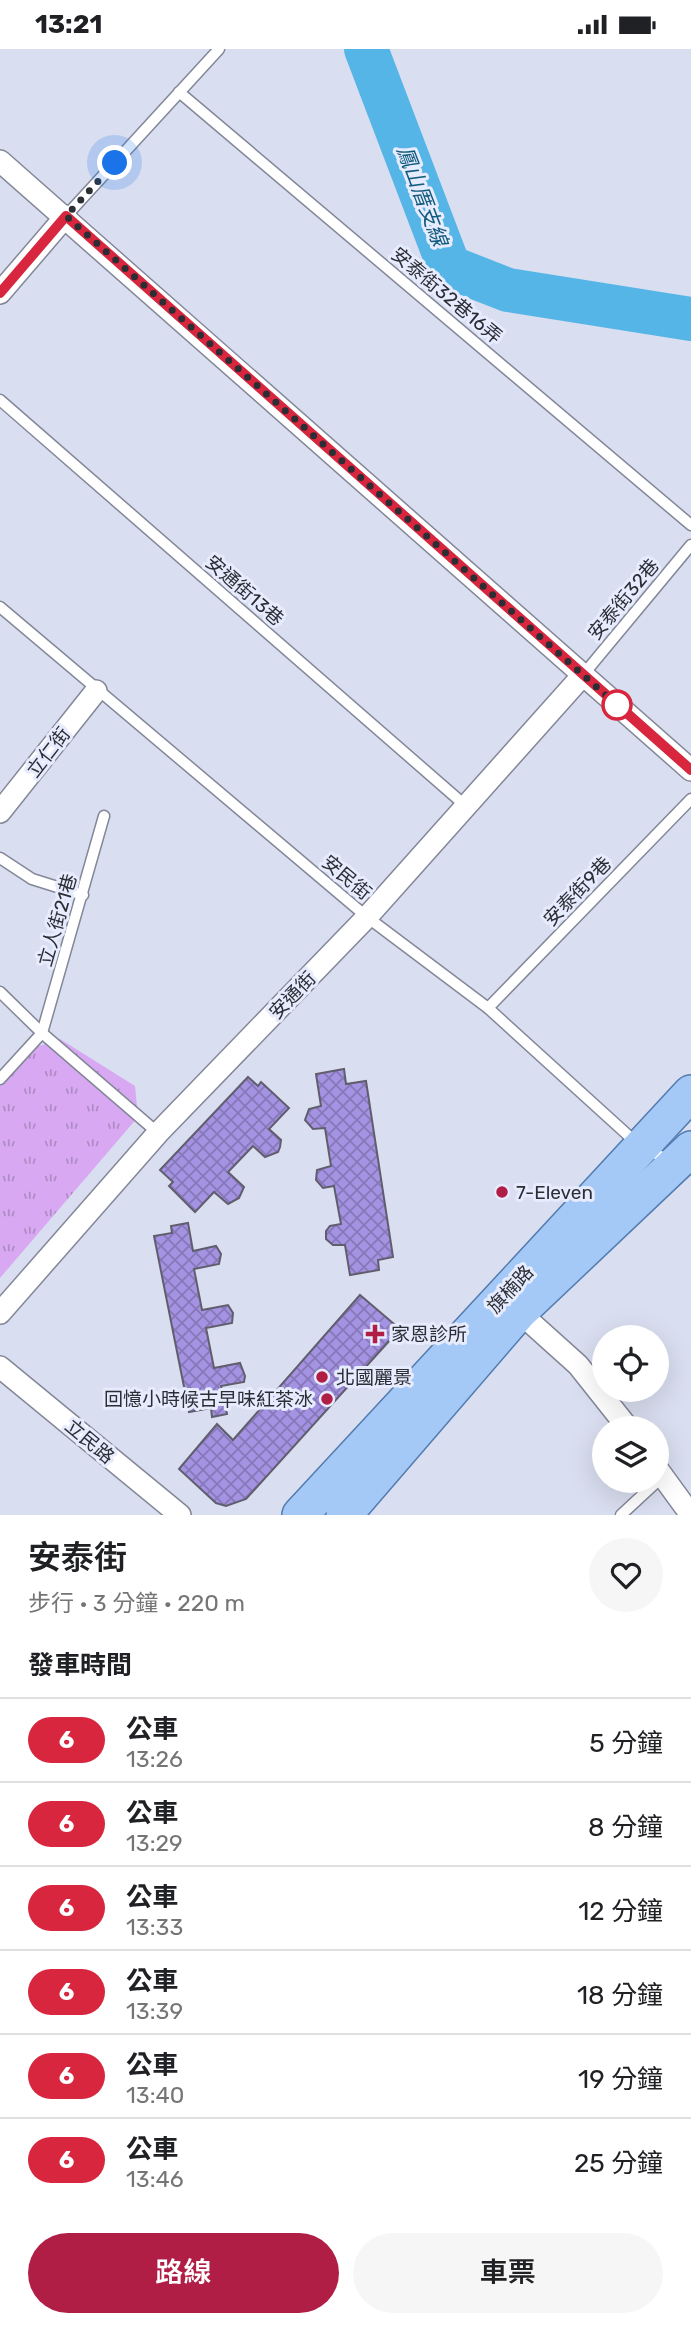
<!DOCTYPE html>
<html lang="zh-TW">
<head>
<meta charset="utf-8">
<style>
	body { margin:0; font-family:Rubik,"Noto Sans TC",sans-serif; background:#f6f6f6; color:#202124; height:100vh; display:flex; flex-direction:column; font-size:26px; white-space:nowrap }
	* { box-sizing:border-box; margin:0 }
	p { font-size:23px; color:#757577 }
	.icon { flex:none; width:38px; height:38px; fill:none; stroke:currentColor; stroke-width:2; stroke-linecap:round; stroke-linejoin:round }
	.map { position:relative; height:1466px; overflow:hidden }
	.details { display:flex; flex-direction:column; background:#fff; flex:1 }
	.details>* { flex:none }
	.badge { padding:0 14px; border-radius:23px; font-size:24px; line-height:46px }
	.fabs { position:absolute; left:592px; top:1276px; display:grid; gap:14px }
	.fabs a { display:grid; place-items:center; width:77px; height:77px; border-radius:50%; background:#fff; box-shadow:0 7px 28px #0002; font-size:35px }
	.you { position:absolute; width:35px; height:35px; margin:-18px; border:5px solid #fff; border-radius:50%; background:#1a73e8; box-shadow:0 0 0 10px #1a73e833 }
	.map>.badge { position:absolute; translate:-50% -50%; box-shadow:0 0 0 4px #fff }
	h2 { padding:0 28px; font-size:26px; line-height:63px }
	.round { display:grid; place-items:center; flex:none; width:74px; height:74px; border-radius:37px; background:#f6f6f6 }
	.headline { display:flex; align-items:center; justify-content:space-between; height:119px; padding:0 28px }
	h1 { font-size:33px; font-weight:600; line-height:52px }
	.primary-button { display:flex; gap:14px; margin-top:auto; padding:14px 28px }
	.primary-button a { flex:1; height:80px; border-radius:42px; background:#b01d45; color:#fff; font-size:28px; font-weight:600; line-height:80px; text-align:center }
	.primary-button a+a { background:#f6f6f6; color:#202124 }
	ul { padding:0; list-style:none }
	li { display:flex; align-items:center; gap:21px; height:84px; padding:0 28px; border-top:2px solid #e0e0e0 }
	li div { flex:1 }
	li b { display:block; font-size:26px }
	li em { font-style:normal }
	li .badge { min-width:77px; font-weight:700; text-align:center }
	.status { display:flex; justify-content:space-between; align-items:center; height:49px; padding:0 35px; background:#fff; direction:ltr }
	.status svg { height:19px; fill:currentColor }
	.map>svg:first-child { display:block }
	.grass { fill:url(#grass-tufts) }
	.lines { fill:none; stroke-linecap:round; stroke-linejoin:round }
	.river { stroke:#56b5e7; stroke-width:44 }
	.building { fill:url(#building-cross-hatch); stroke:#605e6d; stroke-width:2 }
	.lane-casing { stroke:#838798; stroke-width:13 }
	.street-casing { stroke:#838798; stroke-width:24 }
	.primary-casing { stroke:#527baf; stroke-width:38 }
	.lane { stroke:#fff; stroke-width:10 }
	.street { stroke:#fff; stroke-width:21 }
	.primary { stroke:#a4c9f7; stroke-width:35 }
	.line-casing { stroke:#fff; stroke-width:16 }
	.line { stroke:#d7263d; stroke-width:10 }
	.walk { stroke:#2c2e35; stroke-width:7; stroke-dasharray:0 12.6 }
	.stop-dot { fill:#fff; stroke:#d7263d; stroke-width:3.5 }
	.poi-dot { fill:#b01d45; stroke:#e6ebfd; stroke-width:2.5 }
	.labels { text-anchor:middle; stroke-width:6; stroke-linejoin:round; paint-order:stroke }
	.street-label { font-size:19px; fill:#2c2e35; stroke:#e6ebfd }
	.poi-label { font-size:19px; fill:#2c2e35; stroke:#e6ebfd; text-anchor:start }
	.water-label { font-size:21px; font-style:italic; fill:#115b7d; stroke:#e6ebfd }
</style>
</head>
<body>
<div class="status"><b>13:21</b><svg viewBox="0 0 49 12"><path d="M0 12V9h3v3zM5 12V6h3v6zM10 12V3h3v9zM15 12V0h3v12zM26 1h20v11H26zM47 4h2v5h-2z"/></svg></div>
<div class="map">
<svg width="691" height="1466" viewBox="0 0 691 1466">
	<defs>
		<pattern id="grass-tufts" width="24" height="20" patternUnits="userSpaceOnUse" patternTransform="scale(1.75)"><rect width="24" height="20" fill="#d8a9f2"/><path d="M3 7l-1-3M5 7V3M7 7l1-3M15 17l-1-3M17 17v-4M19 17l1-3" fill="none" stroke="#af8ac5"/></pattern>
		<pattern id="building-cross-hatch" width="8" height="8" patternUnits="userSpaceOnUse" patternTransform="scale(1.75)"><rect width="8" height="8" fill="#a492e2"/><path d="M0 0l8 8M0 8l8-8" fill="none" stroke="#8678b8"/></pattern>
	</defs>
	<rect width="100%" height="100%" fill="#d9def0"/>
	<path class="grass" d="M60 990 135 1037 138 1068 0 1229V1037L33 999Z"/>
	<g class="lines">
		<path class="river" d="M366 0 449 218 508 241 691 270"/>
	</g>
	<g class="building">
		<path d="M344 1020 346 1035 366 1032 393 1208 378 1211 379 1221 350 1226 345 1196H333L326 1190V1182L330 1177 341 1175 334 1137 323 1139 316 1131 317 1121 331 1117 325 1079 313 1080 305 1071 309 1060 321 1057 316 1025Z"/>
		<path d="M248 1028 258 1037 261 1033 289 1059 269 1080 281 1091 280 1098 278 1103 265 1108 253 1097 228 1123 244 1138 239 1149 228 1155 214 1143 195 1163 169 1137 173 1133 160 1121Z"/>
		<path d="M188 1174 193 1202 216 1197 221 1205 219 1215 194 1220 202 1261 228 1256 233 1264 232 1274 206 1279 214 1319 240 1314 245 1327 244 1333 221 1337 227 1365 212 1368 211 1359 189 1363 154 1187 172 1184 171 1177Z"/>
		<path d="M360 1246 400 1280 246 1450 226 1457 216 1454 179 1420 217 1375 233 1391Z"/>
	</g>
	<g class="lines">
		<g class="lane-casing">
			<g id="lane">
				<path d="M179 43 691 476"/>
				<path d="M66 167 219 0"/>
				<path d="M0 351 467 758"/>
				<path d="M0 558 367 868 488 959 641 1098 671 1112"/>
				<path d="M583 626 691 496"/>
				<path d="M0 809 32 830 83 846"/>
				<path d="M0 943 42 984 158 1084"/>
				<path d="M488 959 691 750"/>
				<path d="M0 1030 42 984 104 767"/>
				<path d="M621 1466 663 1427"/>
			</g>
		</g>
		<g class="street-casing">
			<g id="street">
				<path d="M0 112 691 721"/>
				<path d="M0 244 66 167"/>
				<path d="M0 763 96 642"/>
				<path d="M519 1263 578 1316 628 1379"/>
				<path d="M0 1264 158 1084 367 868 583 626"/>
				<path d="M0 1318 180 1466"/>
				<path d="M656 1418 691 1466"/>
			</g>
		</g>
		<g class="primary-casing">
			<g id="primary">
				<path d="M300 1466 691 1044"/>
				<path d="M344 1466 519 1263 691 1100"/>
			</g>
		</g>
		<use href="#lane" class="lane"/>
		<use href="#street" class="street"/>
		<use href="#primary" class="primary"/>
	</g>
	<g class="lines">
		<g class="line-casing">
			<path id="line" d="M0 244 66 167 691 721"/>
		</g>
		<use href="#line" class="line"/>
		<path class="walk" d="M115 114 66 167 617 656"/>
	</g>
	<circle class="stop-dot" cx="617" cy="656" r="14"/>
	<g class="poi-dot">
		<circle cx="502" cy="1143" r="7"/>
		<path d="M371.5 1274.5h7v7h7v7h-7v7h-7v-7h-7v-7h7z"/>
		<circle cx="322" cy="1328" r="7"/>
		<circle cx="327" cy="1350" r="7"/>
	</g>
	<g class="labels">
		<g class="street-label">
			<text transform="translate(447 246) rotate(40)" y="7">安泰街32巷16弄</text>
			<text transform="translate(245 541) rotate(41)" y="7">安通街13巷</text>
			<text transform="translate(623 550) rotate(-50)" y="7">安泰街32巷</text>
			<text transform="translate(48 703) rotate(-52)" y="7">立仁街</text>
			<text transform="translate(347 828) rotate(40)" y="7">安民街</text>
			<text transform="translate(577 842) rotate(-46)" y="7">安泰街9巷</text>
			<text transform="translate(57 871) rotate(-74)" y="7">立人街21巷</text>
			<text transform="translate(292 946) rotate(-46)" y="7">安通街</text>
			<text transform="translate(510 1240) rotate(-47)" y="7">旗楠路</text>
			<text transform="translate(90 1392) rotate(40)" y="7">立民路</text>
		</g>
		<g class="poi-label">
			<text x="516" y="1150">7-Eleven</text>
			<text x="391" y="1292">家恩診所</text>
			<text x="336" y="1335">北國麗景</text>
			<text x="313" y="1357" text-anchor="end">回憶小時候古早味紅茶冰</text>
		</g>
		<g class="water-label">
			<text transform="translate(422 147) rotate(69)" y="7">鳳山厝支線</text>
		</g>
	</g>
</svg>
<div class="fabs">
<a><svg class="icon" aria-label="locate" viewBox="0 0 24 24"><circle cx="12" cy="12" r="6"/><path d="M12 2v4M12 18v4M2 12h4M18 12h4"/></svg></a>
<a><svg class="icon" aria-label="layers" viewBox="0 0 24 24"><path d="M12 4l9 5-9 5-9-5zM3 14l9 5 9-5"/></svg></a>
</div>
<div class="you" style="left:115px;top:114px"></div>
</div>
<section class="details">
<div class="headline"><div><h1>安泰街</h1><p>步行 · 3 分鐘 · 220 m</p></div><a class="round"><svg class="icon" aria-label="heart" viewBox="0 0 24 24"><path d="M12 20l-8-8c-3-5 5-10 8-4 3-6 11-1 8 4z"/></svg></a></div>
<h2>發車時間</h2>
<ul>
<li><span class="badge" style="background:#d7263d;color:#fff">6</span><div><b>公車</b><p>13:26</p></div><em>5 分鐘</em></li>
<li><span class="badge" style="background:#d7263d;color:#fff">6</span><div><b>公車</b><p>13:29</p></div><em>8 分鐘</em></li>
<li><span class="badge" style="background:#d7263d;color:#fff">6</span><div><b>公車</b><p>13:33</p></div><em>12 分鐘</em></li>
<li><span class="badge" style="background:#d7263d;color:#fff">6</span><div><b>公車</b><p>13:39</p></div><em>18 分鐘</em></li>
<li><span class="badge" style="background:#d7263d;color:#fff">6</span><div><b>公車</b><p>13:40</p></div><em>19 分鐘</em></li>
<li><span class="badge" style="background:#d7263d;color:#fff">6</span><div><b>公車</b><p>13:46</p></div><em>25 分鐘</em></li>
</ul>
<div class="primary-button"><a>路線</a><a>車票</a></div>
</section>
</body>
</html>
